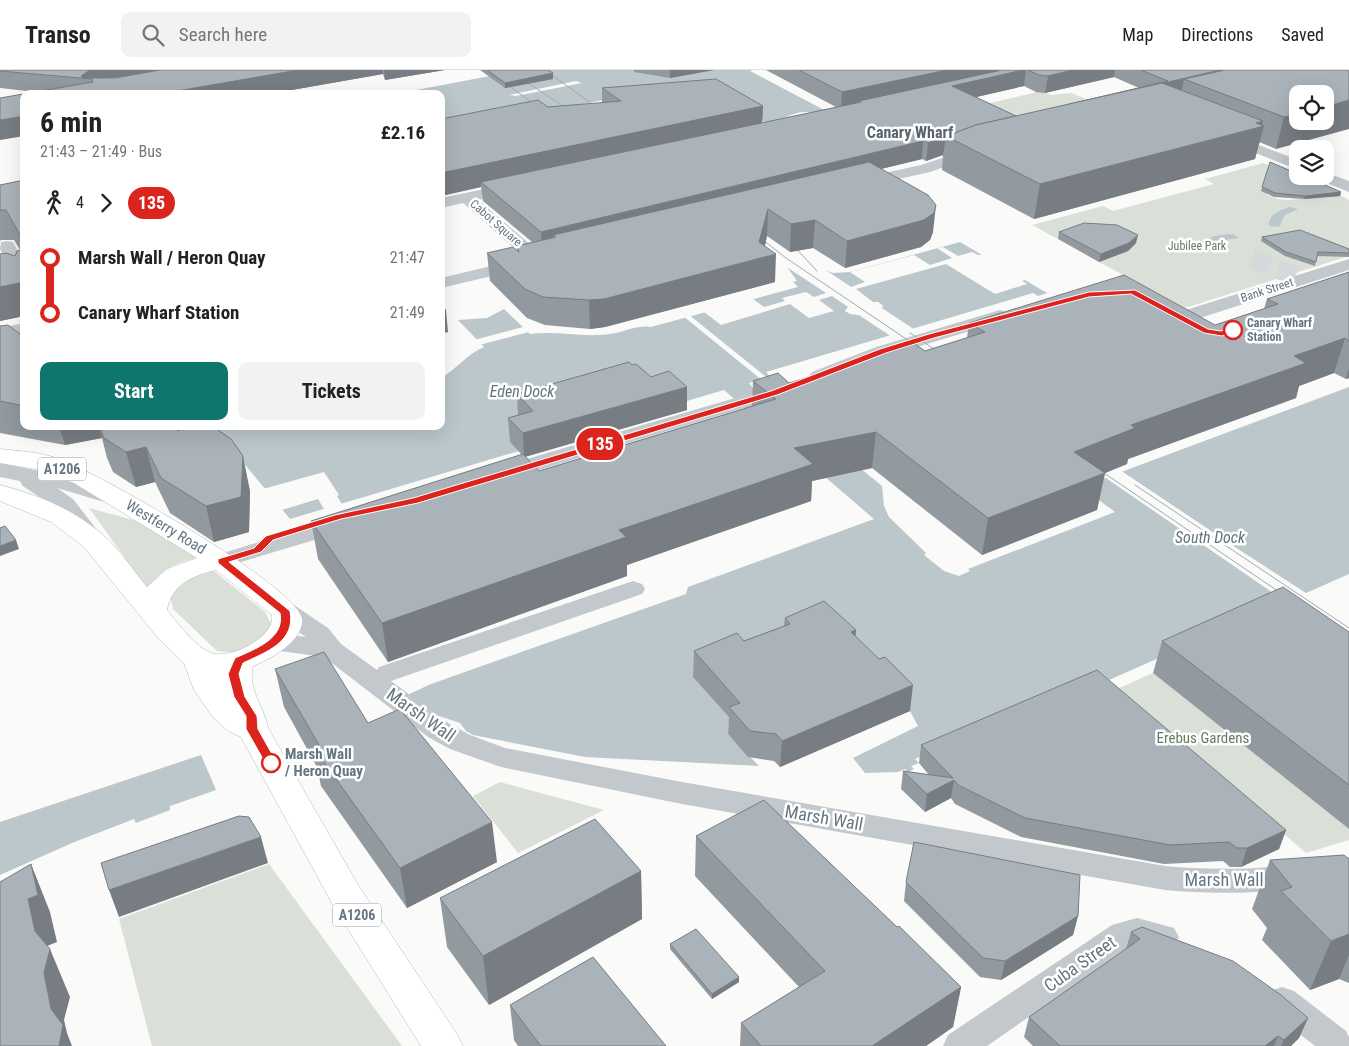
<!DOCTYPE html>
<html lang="en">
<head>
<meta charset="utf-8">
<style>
	body { margin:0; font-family:"Roboto Condensed",sans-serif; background:#f2f2f2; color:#222; height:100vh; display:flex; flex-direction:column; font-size:19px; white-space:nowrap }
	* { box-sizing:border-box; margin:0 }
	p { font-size:16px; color:#767676 }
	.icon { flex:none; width:28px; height:28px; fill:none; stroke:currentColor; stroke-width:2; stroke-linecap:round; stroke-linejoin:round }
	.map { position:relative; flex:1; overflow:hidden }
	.sheet { position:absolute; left:20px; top:20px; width:425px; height:340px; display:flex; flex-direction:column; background:#fff; border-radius:10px; box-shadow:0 5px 20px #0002 }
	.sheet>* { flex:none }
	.badge { padding:0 10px; border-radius:16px; font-size:18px; line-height:32px }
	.controls { position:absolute; left:1289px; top:15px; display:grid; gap:10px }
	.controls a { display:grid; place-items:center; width:45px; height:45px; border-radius:10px; background:#fff; box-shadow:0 5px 20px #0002; font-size:25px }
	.map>.badge { position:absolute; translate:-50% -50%; box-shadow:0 0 0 2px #fff }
	.legs { display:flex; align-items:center; gap:8px; height:55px; padding:0 20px; font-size:16px }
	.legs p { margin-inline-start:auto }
	.headline { display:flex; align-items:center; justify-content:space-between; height:85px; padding:0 20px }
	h1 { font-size:28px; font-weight:700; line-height:38px }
	.button { display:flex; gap:10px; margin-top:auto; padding:10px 20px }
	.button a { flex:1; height:58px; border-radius:10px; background:#0f766e; color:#fff; font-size:20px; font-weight:700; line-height:58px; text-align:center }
	.button a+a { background:#f2f2f2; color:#222 }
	ul { padding:0 20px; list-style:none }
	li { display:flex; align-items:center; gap:18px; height:55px; font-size:19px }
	li i { display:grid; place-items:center; width:8px; height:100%; margin:0 6px; background:currentColor }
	li i::after { content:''; width:12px; height:12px; margin:-6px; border:4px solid; border-radius:50%; background:#fff }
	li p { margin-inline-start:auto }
	li:first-child i { background:linear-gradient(#0000 50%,currentColor 0) }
	li:last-child i { background:linear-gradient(currentColor 50%,#0000 0) }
	header { display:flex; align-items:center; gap:30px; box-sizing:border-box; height:70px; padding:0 25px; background:#fff; border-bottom:1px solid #e0e0e0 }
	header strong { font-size:24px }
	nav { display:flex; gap:28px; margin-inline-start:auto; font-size:18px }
	.search { width:350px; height:45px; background:#f2f2f2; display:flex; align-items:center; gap:12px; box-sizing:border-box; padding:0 18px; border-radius:10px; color:#767676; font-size:19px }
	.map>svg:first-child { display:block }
	.green { fill:#dadfd7 }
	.water { fill:#bbc7cb; fill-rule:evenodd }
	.pier { fill:#fafaf8 }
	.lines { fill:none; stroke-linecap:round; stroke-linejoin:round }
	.minor-tunnel { stroke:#d5d9db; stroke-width:19; stroke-dasharray:19 9; stroke-linecap:butt }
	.major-casing { stroke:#b5babe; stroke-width:1 }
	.minor { fill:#c3c8cc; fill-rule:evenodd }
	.major { fill:#fff; fill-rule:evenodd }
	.tram { stroke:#a2aab0; stroke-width:1 }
	.wall { fill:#929a9f; fill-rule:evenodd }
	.shaded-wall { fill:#777d82 }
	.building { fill:#aab3b9; stroke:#777d82 }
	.line-1 { fill:#dc241f; stroke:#fff }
	.stop-1-dot { fill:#fff; stroke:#dc241f; stroke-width:2.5 }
	.labels { text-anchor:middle; stroke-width:5; stroke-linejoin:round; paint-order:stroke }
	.far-street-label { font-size:12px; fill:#657683; stroke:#fff }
	.far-park-label { font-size:12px; fill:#687a64; stroke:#fff }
	.far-stop-label { font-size:12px; font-weight:bold; fill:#657683; stroke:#fff; text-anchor:start }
	.shield { fill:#fff; stroke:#939fa8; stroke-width:1 }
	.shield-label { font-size:14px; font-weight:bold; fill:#657683 }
	.street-label { font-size:15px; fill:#657683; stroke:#fff }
	.park-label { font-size:15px; fill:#687a64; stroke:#fff }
	.stop-label { font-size:15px; font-weight:bold; fill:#657683; stroke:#fff; text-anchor:start }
	.far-district-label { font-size:16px; font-weight:bold; fill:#57646e; stroke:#fff }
	.water-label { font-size:16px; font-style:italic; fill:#60757c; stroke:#fff }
	.near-street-label { font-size:18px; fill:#657683; stroke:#fff }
</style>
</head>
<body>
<header>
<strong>Transo</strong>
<div class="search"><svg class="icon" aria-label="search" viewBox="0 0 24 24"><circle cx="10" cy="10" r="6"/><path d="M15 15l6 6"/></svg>Search here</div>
<nav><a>Map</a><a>Directions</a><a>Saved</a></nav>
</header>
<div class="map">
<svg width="1349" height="976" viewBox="0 0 1349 976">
	<rect width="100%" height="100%" fill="#fafaf8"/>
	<g class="green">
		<path d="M1041 21 1051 25 1071 23 1091 31 1025 51 956 41Z"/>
		<path d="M1263 93 1289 104 1263 121C1282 139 1309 125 1331 123 1337 123 1344 127 1349 130V186L1185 238 1099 192 1128 181 1067 166 1058 169 1032 155 1103 136 1113 141 1214 114 1205 109Z"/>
		<path d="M89 438 137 451 197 488C178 492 156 500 149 521Z"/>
		<path d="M214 501 265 542 274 559 269 568 234 583 217 581 173 539 170 526 186 509Z"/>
		<path d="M1153 603 1349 759V770L1306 783 1117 619Z"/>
		<path d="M500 712 604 740 518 783 473 726Z"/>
		<path d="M269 794 402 976H152L119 849Z"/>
	</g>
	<g class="water">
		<path d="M522 0H753L750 1 828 42C817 44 817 42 808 42 795 41 781 49 770 55L694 12 441 62V24H395Z"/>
		<path d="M1290 137 1298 139 1285 145 1279 157 1269 156C1268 144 1280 140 1290 137Z"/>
		<path d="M1233 164 1239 168 1217 171 1209 182 1202 181 1200 176C1206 165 1222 165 1233 164Z"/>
		<path d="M960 172 1047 223 1038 226 1033 223 766 302 771 307 749 313 752 317 794 344 882 416 884 436 889 447 926 483 924 485 944 501 959 506 970 501 968 499 1115 442 1081 417 1349 317V504L1023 648 1018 644 915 689 919 693 911 696 914 699 908 702 905 699 898 702 865 703 853 688 918 656 910 641 731 633 728 664 759 696 585 687 473 665 466 661 460 653 439 646 405 626 431 614 686 524 688 517 874 449 724 320 290 449 213 356H287L309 360 328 356H441V308C457 299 467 284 484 277L458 250 487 248 504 239 530 264C559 260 585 269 616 263 628 260 639 255 651 257L798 217 793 212 797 211 787 197 805 192 833 203 850 202ZM878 232 883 236 859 245 845 241 849 237Z"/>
		<path d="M201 685 216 720 170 736V740L136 753 134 749 72 773 0 805V752Z"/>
	</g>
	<g class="pier">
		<path d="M576 11 582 13 516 26 509 25Z"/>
		<path d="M943 177 958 186 972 182 978 185 984 184 1028 209 1022 211 1027 214 995 224 946 194 856 219 873 232H878L883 236 882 238 915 260 892 267 859 245 850 244 845 241 848 237 832 226 819 230 834 241 809 248 790 234 721 255 704 242 753 229 764 237 785 231 782 228 806 222 814 227 826 223 785 196 787 194 806 190 817 194 851 217 865 212 850 202 914 185 930 195 952 188 937 178Z"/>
		<path d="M688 244 770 310 763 311 683 246 688 247Z"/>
		<path d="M523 257 529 262 479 275 474 270Z"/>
		<path d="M1120 400 1235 477 1309 525 1289 534 1103 406Z"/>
		<path d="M324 402 339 425 337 426 342 434 324 439 318 429 282 440 263 419Z"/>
	</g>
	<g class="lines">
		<path class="minor-tunnel" d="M1252 188 1301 209"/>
		<g class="major-casing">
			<path id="major" d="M0 379C18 381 39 382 56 388 94 400 297 516 302 549 304 571 269 590 253 596 247 619 264 636 268 658L358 815 457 964 463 976H421L333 835 241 667 227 660 212 646 194 620 184 593 159 569 84 477 51 452 0 431V415C38 425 73 439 103 465 119 479 133 500 147 517L167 499 197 488 74 413 41 400 0 393ZM216 500 272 545C276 567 229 590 211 583 197 578 176 552 167 540 171 516 192 505 216 500Z"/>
		</g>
		<g class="minor">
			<path d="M1228 63 1298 90V100L1223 70 1221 67 1223 64Z"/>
			<path d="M973 78 980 82 978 85 930 102 863 117 855 112 857 109 921 95Z"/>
			<path d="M1325 102 1349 111V122L1317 109 1314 106H1325Z"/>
			<path d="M513 113 521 118 519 121 478 130 544 186 547 190 544 194H532L463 133 441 138V128Z"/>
			<path d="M7 171 13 172 24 192V215L18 214 15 210 0 179 1 172Z"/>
			<path d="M520 189 526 190 529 194 526 198 441 218V208Z"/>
			<path d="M1349 189V200L1200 248 1194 253H1180L1178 249 1186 240Z"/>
			<path d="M1000 240 1007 242 1009 246 1007 250 890 285 826 310H812L809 306 812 302 876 277Z"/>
			<path d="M24 253V265L0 270V258Z"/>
			<path d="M783 314 790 316 793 320 790 324 509 409 501 411 493 409 490 404 493 399Z"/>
			<path d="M0 393 78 409 119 422 122 427 119 432 111 434 57 418 73 429 101 465 105 470 101 475 93 477 85 475 57 439 23 416 20 411 0 407Z"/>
			<path d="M343 447 351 449 355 454 351 459 221 498 213 496 209 491 213 486Z"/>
			<path d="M633 511 642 514 645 519 642 524 391 611 448 653 470 665 505 678 682 712 1165 796C1227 802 1287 798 1349 787V811C1287 822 1227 826 1165 820L682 734 501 697 450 679 428 667 324 587 265 579 261 573 265 567C280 563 292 565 306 567L276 547 273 541 276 535 285 533 294 535 328 558 341 574 377 600 379 597Z"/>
			<path d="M1137 848 1174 858 1179 867 1174 876C1156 882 1147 872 1132 875L987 976H943L948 965 1112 855Z"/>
			<path d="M1282 917 1294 921 1346 961 1349 967V976H1315L1270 941 1265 931 1270 921Z"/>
		</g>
		<use href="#major" class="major"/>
		<g class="tram">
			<path d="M487 0 541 39"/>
			<path d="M509 0 573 43"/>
			<path d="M545 0 602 41"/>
			<path d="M754 163 786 188 924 281"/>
			<path d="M788 170 817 201"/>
			<path d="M910 263 946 287"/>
			<path d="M1104 403 1288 528"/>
			<path d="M1135 415 1349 558"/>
		</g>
	</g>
	<g class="wall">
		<path d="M0 0H445L385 10 383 4 269 24H24L35 22 0 18Z"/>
		<path d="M480 0H548L553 9 505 18Z"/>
		<path d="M634 0H714L670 8 634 2Z"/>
		<path d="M766 0H1347L1276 79 1259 72 1255 89 1034 149 942 100 943 85 926 91 922 89 881 99 933 162 930 170 921 177 845 198 813 178 790 182 767 166 765 176 775 212 605 257 590 259 545 255 527 248 490 211 487 183 518 181 517 176 532 172 483 131 481 117 441 126V49L548 37 602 33V18L763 36 762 53 836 37ZM1114 7 1139 18 1016 46 976 27 1024 16 1036 22 1045 23Z"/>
		<path d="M1270 92 1341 122 1340 126 1304 129 1274 127 1261 121Z"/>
		<path d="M24 110V246L0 251V184L15 186 20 180 14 170H1L0 171V115Z"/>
		<path d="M1059 162 1136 173 1128 181 1099 192 1058 169Z"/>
		<path d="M1262 167 1349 179V187L1317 186 1315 196 1285 186 1261 171Z"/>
		<path d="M1349 202V308L1346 309 1334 303 1299 316 1296 328 1128 389 1127 394 1105 403 1097 440 982 485 872 398 812 411 811 431 627 495V506L388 592 318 489 311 451 522 385 510 372 508 348 518 345 517 324 687 340 525 387 539 401 752 336 753 311 789 313 925 281 967 268 969 253 1215 255 1264 239 1267 229Z"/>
		<path d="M0 256 24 267V356H212L250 421 249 462 214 472 170 443 155 412 136 417 113 402 107 388 102 368 65 375 0 363Z"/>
		<path d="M785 548 856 560 855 567 910 641 780 697 774 691 748 687 728 664 729 647 693 607 694 581 744 571 784 556Z"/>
		<path d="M1349 562V759L1153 603 1162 571Z"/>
		<path d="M275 599 368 653 497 792 407 838 321 716 317 697 284 637Z"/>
		<path d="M921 675 1286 760 1279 779 1241 797H1230L1223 791 1164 794 1021 767 955 734 951 728 925 742 901 719 903 701 929 705 919 693Z"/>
		<path d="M696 766 897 857 961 917 953 957 926 976H740L741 953 799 917 695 806Z"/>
		<path d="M1349 789V913L1339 909 1310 920 1262 870 1267 858 1252 839 1270 790Z"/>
		<path d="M641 801 642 849 489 935 447 877 440 828Z"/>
		<path d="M906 812 1078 846 1073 865 1001 910 980 907 904 831Z"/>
		<path d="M1131 862 1308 948 1299 968 1291 976H1033L1024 967 1029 947 1126 879Z"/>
		<path d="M670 874 739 912 712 929 670 879Z"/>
		<path d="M510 935 666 976H518L514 970Z"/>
	</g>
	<g class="shaded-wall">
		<path d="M90 0H200L92 9 81 8V6Z"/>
		<path d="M298 0H383V4L269 24H160Z"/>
		<path d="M384 0H445L385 10Z"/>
		<path d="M670 0H714L670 8Z"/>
		<path d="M947 0H1023L861 32 859 31V36L841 39 842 22Z"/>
		<path d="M1023 0H1026L1024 16 950 33 952 16Z"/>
		<path d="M1073 0H1115L1114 7 1045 23 1048 6Z"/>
		<path d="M1220 0H1280L1184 9 1181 26 947 66Z"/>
		<path d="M553 3V9L505 18V13Z"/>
		<path d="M1349 30V59L1276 79 1284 47 1298 44V51H1325V37Z"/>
		<path d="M763 36 762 57 481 112V117L441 126V103Z"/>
		<path d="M24 46V66L0 70V50Z"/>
		<path d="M1263 51 1262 56H1264L1255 89 1034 149 1040 114Z"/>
		<path d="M946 67 943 85 926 91 928 73Z"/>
		<path d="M923 71 922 89 556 178V167L553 165 554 179 542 182 541 162Z"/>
		<path d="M1341 122 1340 126 1304 129 1305 126Z"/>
		<path d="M936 135 933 162 930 170 921 177 845 198 847 171Z"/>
		<path d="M768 139 767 166 762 188 776 184 775 212 605 257 590 259 589 230 759 172Z"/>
		<path d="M815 150 813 178 790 182 791 154Z"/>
		<path d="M1138 165 1136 173 1128 181 1099 192 1101 184Z"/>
		<path d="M24 212V246L0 251V217Z"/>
		<path d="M446 240 448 262 441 264V241Z"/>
		<path d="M1345 268 1334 303 1299 316 1296 328 1128 389 1127 394 1105 403 1097 440 982 485 988 448 1074 382 1131 355 1294 286Z"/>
		<path d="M1349 298V308L1346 309Z"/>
		<path d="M687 317V340L524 387 523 363Z"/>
		<path d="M59 356H98L102 368 65 375Z"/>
		<path d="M876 362 872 398 812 411 811 431 627 495V506L388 592 382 553 619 460 794 378Z"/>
		<path d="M146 377 155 412 136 417 126 382Z"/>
		<path d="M243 386 250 421 249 462 214 472 206 436Z"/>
		<path d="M16 470 19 479 0 486V476Z"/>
		<path d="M856 560 853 586 851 562Z"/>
		<path d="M913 615 910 641 780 697 782 671Z"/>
		<path d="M954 710 951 728 925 742 927 724Z"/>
		<path d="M492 752 497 792 407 838 400 798Z"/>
		<path d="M1286 760 1279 779 1241 797 1247 778Z"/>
		<path d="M261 767 268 793 119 847 109 820Z"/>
		<path d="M31 794 50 842 57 872 47 876 50 879 70 927 64 950 67 963 72 976H59L28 829Z"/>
		<path d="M641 801 642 849 489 935 483 886Z"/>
		<path d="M1078 846 1073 865 1001 910 1005 891Z"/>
		<path d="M1349 864V885L1339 909 1310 920 1331 871Z"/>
		<path d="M739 907V912L712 929V924Z"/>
		<path d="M961 917 953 957 926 976H872Z"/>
		<path d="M1308 948 1299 968 1291 976H1281L1284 970Z"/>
		<path d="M1278 966 1274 976H1265Z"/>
	</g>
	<g class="building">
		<path d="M0 0H90L81 6 83 8H115L160 0H298L160 24H24V46L0 50V28L93 12 92 9 0 1Z"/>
		<path d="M487 0H548L553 3 505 13Z"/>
		<path d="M799 0H947L842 22Z"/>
		<path d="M1002 0H1023L952 16 1016 46 976 55 928 73 923 71 541 162 481 112 861 32 859 31Z"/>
		<path d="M1028 0H1073L1048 6 1039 5Z"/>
		<path d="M1141 0H1220L1164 13H1162L1066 35 1168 11Z"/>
		<path d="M1225 0H1347L1349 1V30L1325 37V24H1298V44L1284 47 1184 9Z"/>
		<path d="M716 9 763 36 441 103V49L538 30 548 37 621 31 602 18Z"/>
		<path d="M1162 13 1263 51 1256 53 1264 56 1040 114 946 66 976 55Z"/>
		<path d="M869 92 928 125 936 135 934 143 924 150 847 171 815 150 791 154 768 139 759 172 776 184 604 229 589 230 543 227 525 219 487 183 513 177 519 182 517 176 556 167 553 165Z"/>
		<path d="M1270 92 1298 104V106H1304L1341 122 1305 126 1275 123 1262 117Z"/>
		<path d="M24 110V172L6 140H0V115Z"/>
		<path d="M1084 153 1117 155 1138 165 1129 173 1101 184 1059 162Z"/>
		<path d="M1300 160 1349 179V183L1318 182 1316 192 1286 182 1262 167Z"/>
		<path d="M24 179V212L0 217V184L6 183 15 186 17 181Z"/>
		<path d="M1349 202V271L1345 268 1294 286 1306 293 1131 355 1135 358 1074 382 1105 403 988 448 876 362 794 378 813 394 619 460 626 467 382 553 311 451 523 384 539 401 776 329 753 311 778 303 789 313 915 274 925 281 985 262 969 253 1124 205 1215 255 1278 234 1267 229Z"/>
		<path d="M441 235 446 240 441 241Z"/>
		<path d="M8 255 24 267V336L0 331V256Z"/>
		<path d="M629 292 632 295 636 294 651 307 669 301 687 317 523 363 508 348 533 341 517 324Z"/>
		<path d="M99 356H171L179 361 177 356H212L231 369 243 386 241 427 206 436 161 408 146 377 126 382 104 368Z"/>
		<path d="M5 456 16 470 0 476V458Z"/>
		<path d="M1283 517 1349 562V715L1162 571Z"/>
		<path d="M824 531 856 560 851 562 879 589 885 587 913 615 782 671 776 664 750 661 729 637 740 633 694 581 737 563 744 571 790 554 785 548Z"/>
		<path d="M324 582 368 653 400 639 492 752 400 798 313 677 319 675 275 599Z"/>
		<path d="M1097 600 1286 760 1247 778H1237L1229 772 1170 775 1025 748 958 715 954 710 927 724 903 701 953 708 921 675Z"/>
		<path d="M764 730 897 857 899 856 961 917 872 976H761L741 953 825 901 696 766Z"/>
		<path d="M239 746 249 747 261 767 109 820 101 793Z"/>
		<path d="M595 749 641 801 483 886 440 828Z"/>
		<path d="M914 772 1080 805 1078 846 1005 891 983 888 906 812Z"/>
		<path d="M1344 785 1349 789V864L1331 871 1281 821 1292 817 1270 790Z"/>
		<path d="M31 794 38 825 28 829 35 861 50 879 44 903 51 939 63 955 59 976H0V812Z"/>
		<path d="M1142 857 1233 891 1281 925 1308 948 1284 970 1278 966 1265 976H1060L1029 947 1140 869 1131 862Z"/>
		<path d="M696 859 739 907 712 924 670 874Z"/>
		<path d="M593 887 666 976H541L510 935Z"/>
	</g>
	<path class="line-1" d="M1135 220 1208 259 1221 261 1233 257 1237 260 1222 266 1204 263 1131 224 1089 227 934 268 886 283 777 325 418 433 341 449 273 470 261 482 229 492 290 541C296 572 266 582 243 593L239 604 245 627 257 646 258 659 277 693 275 696H267L246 659V646L234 627 228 604 235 588C255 579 285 569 280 543L218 493V489L254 478 266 466 335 445 413 428 771 321 880 279 929 264 1089 222Z"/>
	<g class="stop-1-dot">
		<circle cx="1233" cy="260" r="9"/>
		<circle cx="271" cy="693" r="9"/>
	</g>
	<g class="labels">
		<g class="far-street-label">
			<text transform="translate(496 153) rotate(41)" y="4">Cabot Square</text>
			<text transform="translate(1267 220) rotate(-18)" y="4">Bank Street</text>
		</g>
		<g class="far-park-label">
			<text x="1197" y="180">Jubilee Park</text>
		</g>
		<g class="far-stop-label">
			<text x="1247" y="257">Canary Wharf<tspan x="1247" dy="14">Station</tspan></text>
		</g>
		<g class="shield">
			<rect x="38" y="387.5" width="48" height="23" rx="4"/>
			<rect x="333" y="833.5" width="48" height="23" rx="4"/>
		</g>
		<g class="shield-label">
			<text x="62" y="404">A1206</text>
			<text x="357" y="850">A1206</text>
		</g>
		<g class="street-label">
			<text transform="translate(166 457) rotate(31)" y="5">Westferry Road</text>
		</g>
		<g class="park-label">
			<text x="1203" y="673">Erebus Gardens</text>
		</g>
		<g class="stop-label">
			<text x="285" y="689">Marsh Wall<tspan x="285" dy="17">/ Heron Quay</tspan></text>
		</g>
		<g class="far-district-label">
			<text x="910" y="68">Canary Wharf</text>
		</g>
		<g class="water-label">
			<text x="522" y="327">Eden Dock</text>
			<text x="1210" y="473">South Dock</text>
		</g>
		<g class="near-street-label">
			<text transform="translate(421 645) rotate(35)" y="6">Marsh Wall</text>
			<text transform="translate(824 748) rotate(10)" y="6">Marsh Wall</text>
			<text x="1224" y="816">Marsh Wall</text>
			<text transform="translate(1080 894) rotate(-35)" y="6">Cuba Street</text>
		</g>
	</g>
</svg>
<div class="controls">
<a><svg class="icon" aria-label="locate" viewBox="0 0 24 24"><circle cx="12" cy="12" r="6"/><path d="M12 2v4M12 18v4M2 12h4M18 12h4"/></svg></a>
<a><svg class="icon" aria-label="layers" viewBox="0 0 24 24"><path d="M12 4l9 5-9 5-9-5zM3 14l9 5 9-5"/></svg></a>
</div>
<b class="badge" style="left:600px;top:374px;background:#dc241f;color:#fff">135</b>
<section class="sheet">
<div class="headline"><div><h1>6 min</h1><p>21:43 – 21:49 · Bus</p></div><b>£2.16</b></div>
<div class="legs"><svg class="icon" aria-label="walk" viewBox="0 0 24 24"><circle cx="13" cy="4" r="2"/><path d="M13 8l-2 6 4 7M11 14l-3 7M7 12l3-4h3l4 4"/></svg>4<svg class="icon" aria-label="forward" viewBox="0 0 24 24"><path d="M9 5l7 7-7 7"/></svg><b class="badge" style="background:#dc241f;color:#fff">135</b></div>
<ul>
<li><i style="color:#dc241f"></i><b>Marsh Wall / Heron Quay</b><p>21:47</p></li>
<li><i style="color:#dc241f"></i><b>Canary Wharf Station</b><p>21:49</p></li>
</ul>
<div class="button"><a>Start</a><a>Tickets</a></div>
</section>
</div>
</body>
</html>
